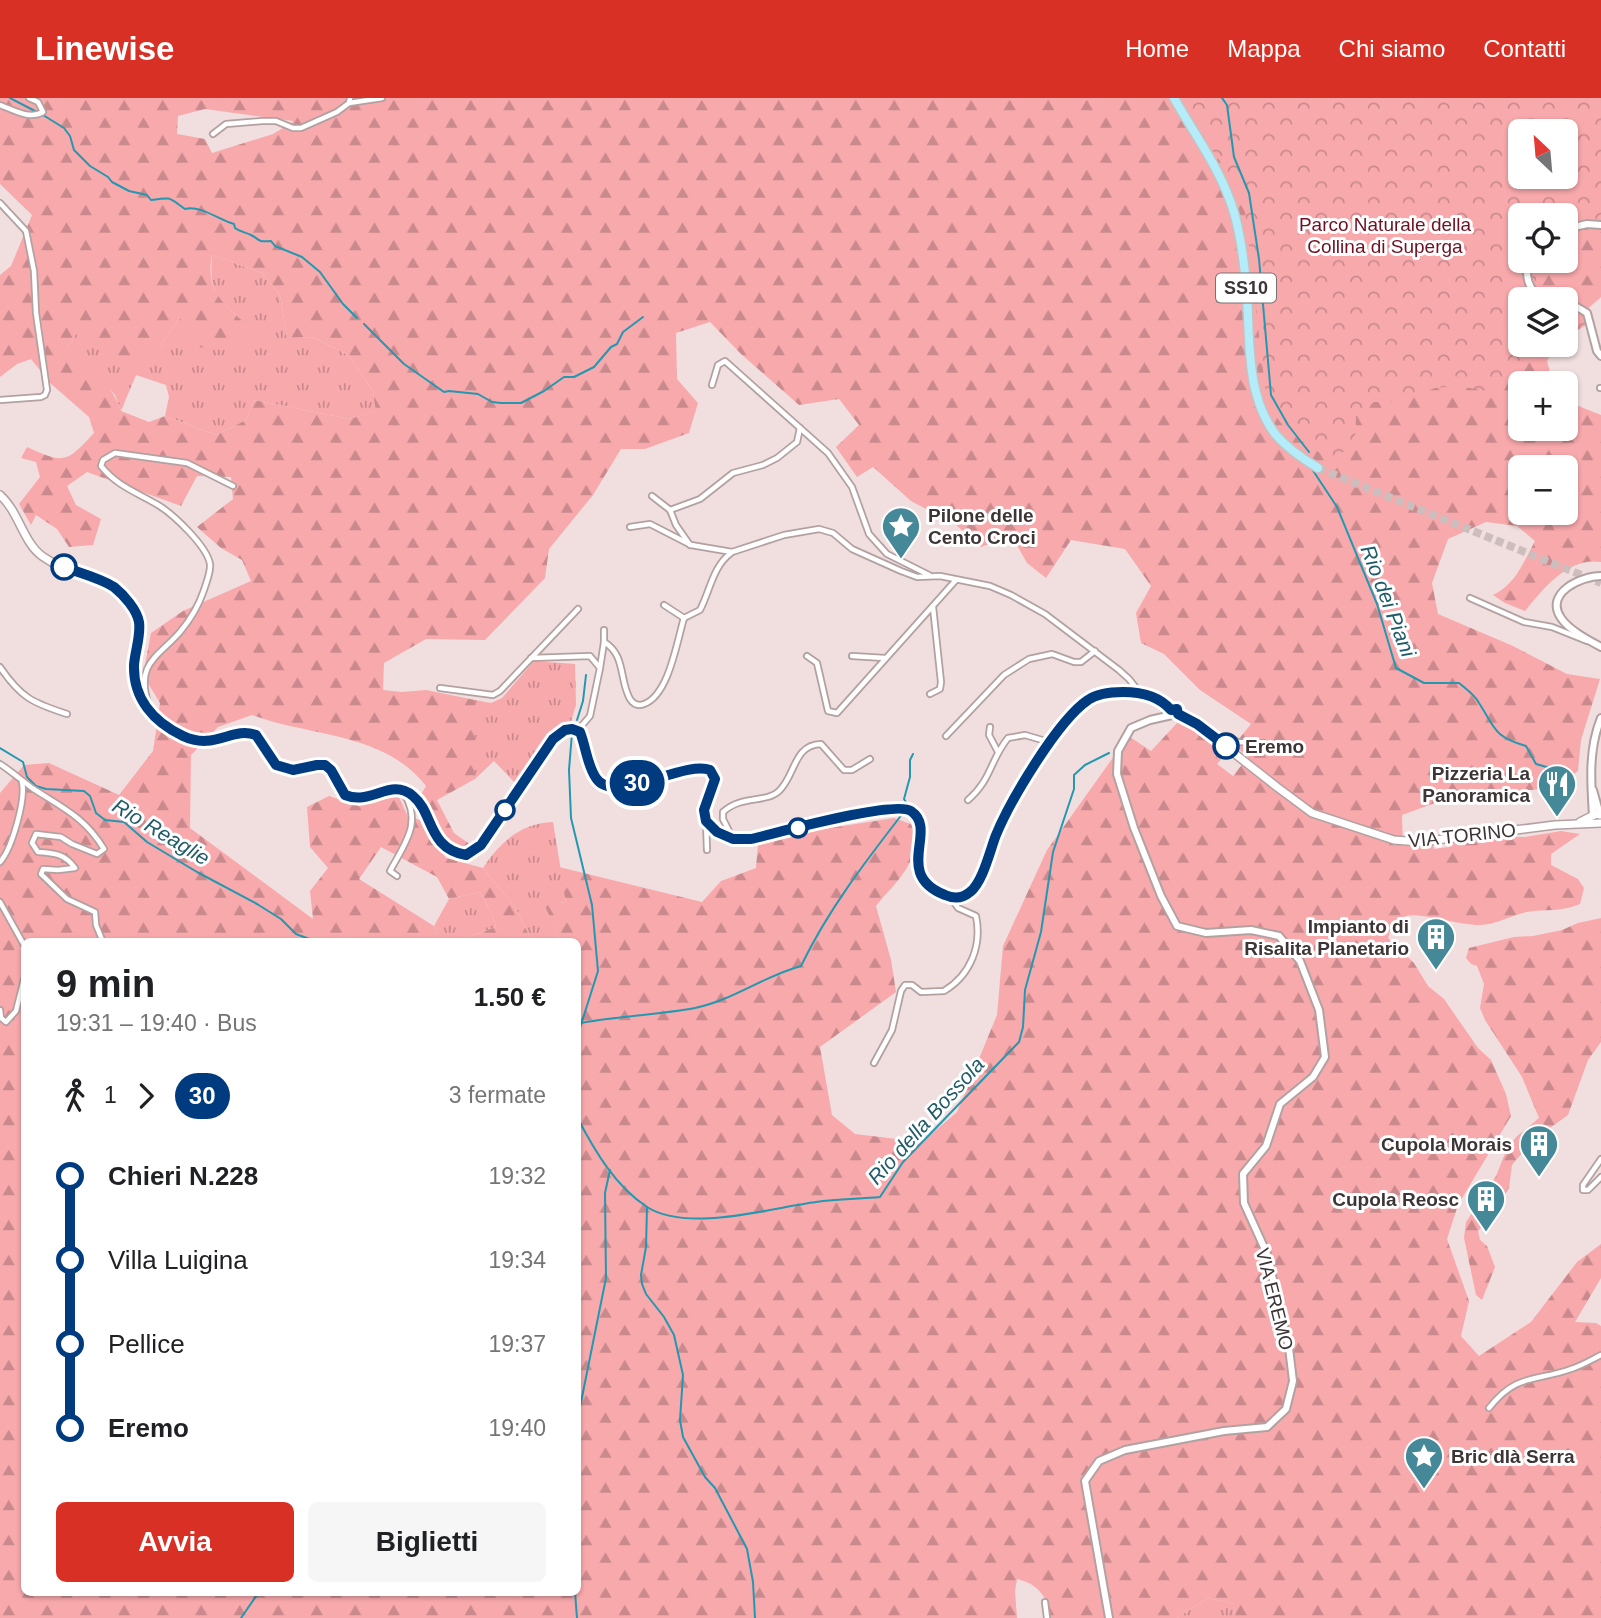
<!DOCTYPE html>
<html lang="it">
<head>
<meta charset="utf-8">
<style>
	body { margin:0; font-family:Helvetica,sans-serif; background:#f6f6f6; color:#202124; height:100vh; display:flex; flex-direction:column; font-size:26px; white-space:nowrap }
	* { box-sizing:border-box; margin:0 }
	p { font-size:23px; color:#757577 }
	.icon { flex:none; width:38px; height:38px; fill:none; stroke:currentColor; stroke-width:2; stroke-linecap:round; stroke-linejoin:round }
	.map { position:relative; flex:1; overflow:hidden }
	.drawer { position:absolute; left:21px; top:840px; width:560px; height:658px; display:flex; flex-direction:column; background:#fff; border-radius:10px; box-shadow:0 2px 5px #0004 }
	.drawer>* { flex:none }
	.badge { padding:0 14px; border-radius:23px; font-size:24px; line-height:46px }
	.needle { width:46px; rotate:334deg }
	.buttons { position:absolute; left:1508px; top:21px; display:grid; gap:14px }
	.buttons a { display:grid; place-items:center; width:70px; height:70px; border-radius:10px; background:#fff; box-shadow:0 2px 5px #0004; font-size:35px }
	.map>.badge { position:absolute; translate:-50% -50%; box-shadow:0 0 0 4px #fff }
	.legs { display:flex; align-items:center; gap:10px; height:77px; padding:0 35px; font-size:23px }
	.legs p { margin-inline-start:auto }
	.overview { display:flex; align-items:center; justify-content:space-between; height:119px; padding:0 35px }
	h1 { font-size:38px; font-weight:800; line-height:52px }
	.primary-button { display:flex; gap:14px; margin-top:auto; padding:14px 35px }
	.primary-button a { flex:1; height:80px; border-radius:10px; background:#d93025; color:#fff; font-size:28px; font-weight:800; line-height:80px; text-align:center }
	.primary-button a+a { background:#f6f6f6; color:#202124 }
	ul { padding:0 35px; list-style:none }
	li { display:flex; align-items:center; gap:24px; height:84px; font-size:26px }
	li i { display:grid; place-items:center; width:10px; height:100%; margin:0 9px; background:currentColor }
	li i::after { content:''; width:18px; height:18px; margin:-9px; border:5px solid; border-radius:50%; background:#fff }
	li p { margin-inline-start:auto }
	li:first-child i { background:linear-gradient(#0000 50%,currentColor 0) }
	li:last-child i { background:linear-gradient(currentColor 50%,#0000 0) }
	header { display:flex; align-items:center; gap:42px; box-sizing:border-box; height:98px; padding:0 35px; background:#d93025; color:#fff }
	header strong { font-size:33px }
	nav { display:flex; gap:38px; margin-inline-start:auto; font-size:24px }
	.map>svg:first-child { display:block }
	.grass { fill:url(#grass-tufts) }
	.forest { fill:url(#forest-firs); fill-rule:evenodd }
	.park { fill:url(#park-crowns); fill-rule:evenodd }
	.lines { fill:none; stroke-linecap:round; stroke-linejoin:round }
	.stream { stroke:#2398b0; stroke-width:2 }
	.primary-tunnel { stroke:#cdbdbd; stroke-width:8; stroke-dasharray:8 4; stroke-linecap:butt }
	.minor-casing { stroke:#b3a1a1; stroke-width:8 }
	.tertiary-casing { stroke:#b3a1a1; stroke-width:10 }
	.secondary-casing { stroke:#b3a1a1; stroke-width:10 }
	.primary-casing { stroke:#c5c2c2; stroke-width:11 }
	.minor { stroke:#fff; stroke-width:4.5 }
	.tertiary { stroke:#fff; stroke-width:6 }
	.secondary { stroke:#fff; stroke-width:7 }
	.primary { stroke:#b5ecf9; stroke-width:8 }
	.line-1-casing { stroke:#fff; stroke-width:16 }
	.line-1 { stroke:#003b80; stroke-width:10 }
	.stop-1-dot { fill:#fff; stroke:#003b80; stroke-width:3.5 }
	.labels { text-anchor:middle; stroke-width:6; stroke-linejoin:round; paint-order:stroke }
	.shield { fill:#fff; stroke:#777272; stroke-width:2 }
	.shield-label { font-size:18px; font-weight:bold; fill:#3d3535 }
	.park-label { font-size:19px; fill:#701123; stroke:#fff }
	.poi-label { font-size:19px; font-weight:bold; fill:#3d3535; stroke:#fff; text-anchor:end }
	.stop-label { font-size:19px; font-weight:bold; fill:#3d3535; stroke:#fff; text-anchor:start }
	.street-label { font-size:19px; fill:#3d3535; stroke:#fff }
	.water-label { font-size:21px; font-style:italic; fill:#205b69; stroke:#fff }
</style>
</head>
<body>
<header>
<strong>Linewise</strong>
<nav><a>Home</a><a>Mappa</a><a>Chi siamo</a><a>Contatti</a></nav>
</header>
<div class="map">
<svg width="1601" height="1520" viewBox="0 0 1601 1520">
	<defs>
		<pattern id="grass-tufts" width="24" height="20" patternUnits="userSpaceOnUse" patternTransform="scale(1.75)"><rect width="24" height="20" fill="#f8a9ac"/><path d="M3 7l-1-3M5 7V3M7 7l1-3M15 17l-1-3M17 17v-4M19 17l1-3" fill="none" stroke="#ca8a8d"/></pattern>
		<pattern id="forest-firs" width="22" height="20" patternUnits="userSpaceOnUse" patternTransform="scale(1.75)"><rect width="22" height="20" fill="#f8a9ac"/><path d="M5 1l3.5 6h-7zM16 11l3.5 6h-7z" fill="#ca8a8d"/></pattern>
		<pattern id="park-crowns" width="20" height="18" patternUnits="userSpaceOnUse" patternTransform="scale(1.75)"><rect width="20" height="18" fill="#f8a9ac"/><path d="M2 6a3 3 0 1 1 6 0M12 15a3 3 0 1 1 6 0" fill="none" stroke="#ca8a8d"/></pattern>
	</defs>
	<rect width="100%" height="100%" fill="#f1dfdf"/>
	<g class="grass">
		<path d="M212 157 262 175 280 197 287 240 312 239 348 257 373 293 377 314 349 321 254 302 246 322 216 337 165 318 169 299 166 287 136 277 121 313 115 297 68 248 76 236 159 250 180 220 243 223C216 199 209 194 212 157Z"/>
		<path d="M534 563 575 566 576 607 571 624 554 634 516 686 494 663 475 681V602L491 605 502 600Z"/>
		<path d="M553 724 566 804 545 807 561 843H532L515 809 483 770C500 744 521 725 553 724Z"/>
		<path d="M480 794 493 818 496 829 458 843 439 844 434 828 449 801Z"/>
		<path d="M1208 1500 1235 1506 1234 1520H1177Z"/>
	</g>
	<g class="forest">
		<path d="M0 0H1601V199L1566 230V201H1521V247H1556L1547 263 1553 285H1521V331H1566V303L1601 317V464C1568 459 1544 490 1525 513L1505 505 1493 497C1516 486 1523 465 1535 443L1517 428 1486 424 1448 441 1432 485 1438 516 1513 548 1567 576 1600 581 1581 642 1578 673 1554 690 1454 698 1402 717 1403 748 1433 747 1434 751 1449 749V744L1490 739H1525L1561 733 1580 736 1551 756V767L1578 781 1584 790 1580 806C1561 814 1546 811 1527 814 1511 817 1498 826 1481 827 1461 828 1421 814 1406 818 1401 820 1396 824 1392 827L1388 840 1414 865 1428 888 1444 901 1478 950 1491 962 1506 996 1511 1018 1458 1107 1447 1141 1469 1203 1461 1238 1479 1258 1531 1224 1577 1164 1601 1146V1180L1575 1224 1596 1225 1601 1228V1520H1234L1235 1506 1208 1500 1177 1520H1051C1047 1498 1038 1486 1017 1481L1015 1493 1017 1520H0V695L24 667 49 665 119 697 153 653 160 605 143 577 151 535 183 513 251 483 242 462 221 450 197 429 233 401 231 379 197 378 181 408 87 374 67 388 76 407 101 421 93 447 69 449 57 431 36 417 31 427 19 406 40 379 36 364 21 360 27 349C65 367 67 364 94 335L89 319 50 285 31 261 17 266 0 279V177L11 168 32 117 0 86ZM205 11 293 23V24L273 36 212 55 205 41 177 36 178 18ZM1521 33H1566V79H1521ZM1521 117H1566V163H1521ZM212 157 262 175 280 197 287 240 312 239 348 257 373 293 376 314 349 321 254 302 246 322 216 337 165 318 149 324 121 313C112 286 89 266 68 248L76 236 126 262 159 250 180 220 197 249 222 252 248 241 252 221 243 223C219 202 206 190 212 157ZM710 224 741 256 799 307 839 301 859 327 836 349 857 379 873 369 911 403 956 427 981 449 1011 437 1027 465 1046 480 1071 442 1125 451 1151 488 1136 515 1141 545 1164 556 1200 592 1251 626 1234 647 1248 659 1233 678 1217 666 1227 655 1197 630 1178 624 1151 653 1130 639 1112 661 1047 752 1003 848 997 917 957 1014 922 1044 855 1036 832 1017 820 949 896 894 891 862 876 808C896 784 926 759 911 726L894 720 811 733 758 745 756 770 721 783 702 804 559 769 566 804 544 806 561 843 578 844V1494H24V844L439 843 434 828 359 781 381 749 437 779 449 801 480 794 493 818 496 829 458 843H532L515 809 483 770 446 760 420 722 408 719 399 699 385 700 359 708 329 698 307 709 310 749 328 770 310 793 313 821 190 730 191 657 218 629 252 617C311 639 384 634 426 688L420 698C432 715 441 758 471 747L454 735 437 702 475 681V602L426 592 402 594 383 592 384 565 426 541 485 542 545 480 549 451 593 397 621 351H645L689 335 698 305 677 281 676 235ZM1521 369H1566V415H1521Z"/>
		<path d="M1601 820V944L1588 962 1568 1017 1532 1043 1512 1067 1509 1090 1488 1122 1478 1133 1480 1142 1487 1148 1495 1169 1482 1202 1476 1197 1464 1140 1466 1124 1496 1078 1506 1053 1516 1039 1539 1020 1522 979 1485 922 1480 910 1484 886 1477 868 1471 866 1466 860 1469 850 1514 839 1533 838 1562 832 1578 825Z"/>
	</g>
	<g class="park">
		<path d="M1181 0H1601V134L1579 131 1566 139V117H1521V163H1538L1536 184 1549 201H1521V247H1555L1512 273 1486 293 1459 288 1435 290 1399 304H1374L1356 318 1355 348 1329 361 1288 334 1267 307 1245 113 1233 82 1197 30ZM1521 33H1566V79H1521Z"/>
		<path d="M1566 205 1575 206 1592 223 1566 240Z"/>
	</g>
	<g class="lines">
		<g class="stream">
			<path d="M10 0 35 13"/>
			<path d="M1222 0 1227 7 1234 59 1249 95 1259 161 1271 297 1288 327 1309 354"/>
			<path d="M43 17 64 30 70 38 74 52 90 68 108 79 112 84 129 93 147 97 151 102C172 99 168 99 185 111 201 107 219 122 234 126L235 130C240 134 245 134 251 137 262 143 257 144 271 143L275 148 302 159 320 174 343 206 357 220"/>
			<path d="M364 226 404 266 444 294 449 293 478 296 492 304 501 305H521L544 293 564 279H574L594 269 611 249 617 246 623 234 643 219"/>
			<path d="M1312 371 1337 409 1377 506 1396 570 1424 585H1459C1466 591 1475 597 1479 605 1496 631 1493 638 1526 648L1536 666 1564 674"/>
			<path d="M577 622 583 603 586 577"/>
			<path d="M572 635 569 672 571 720 592 807 598 873 578 936"/>
			<path d="M0 650 23 664 27 679 36 688 46 691 84 693 90 698 96 715 105 722 124 724 147 744 197 774 257 806 281 821 296 836 317 844"/>
			<path d="M907 706 904 701 910 679V662L913 656"/>
			<path d="M581 925C619 918 657 917 695 910 733 902 764 878 801 868 828 812 865 764 903 715"/>
			<path d="M578 1021C595 1053 615 1088 647 1109 688 1135 770 1110 816 1104 837 1101 859 1101 880 1099L903 1064 1019 944 1023 929 1025 892 1041 834 1053 754 1074 691V677L1085 667 1109 655"/>
			<path d="M647 1109 646 1149 641 1177 642 1186 646 1196 664 1219 674 1237 683 1277 680 1322 683 1339 705 1379 715 1390 747 1451 753 1484 755 1520"/>
			<path d="M578 1319 606 1180 605 1095 610 1072"/>
			<path d="M578 1424V1457"/>
			<path d="M575 1494 577 1520"/>
			<path d="M241 1520 259 1494"/>
		</g>
		<path class="primary-tunnel" d="M1318 370 1601 485"/>
		<g class="minor-casing">
			<g id="minor">
				<path d="M350 0 349 5 382 0"/>
				<path d="M0 7C14 12 29 22 43 14L38 4 29 0"/>
				<path d="M213 36 226 26 262 23H276L293 30H301L337 14 349 5"/>
				<path d="M0 105 26 133 34 173 36 215 47 292 45 297 41 299 0 302"/>
				<path d="M712 287 718 267 725 263 828 355 852 389 869 436 887 456 929 477"/>
				<path d="M1600 290H1601"/>
				<path d="M652 398 670 412"/>
				<path d="M630 429 650 426 691 447 732 454 784 437 819 431 833 435 852 451 901 473 917 479 940 478 990 488 1011 497 1045 516 1119 572 1129 581 1140 595"/>
				<path d="M690 447 676 427 670 412 700 401 733 375 763 367 777 360 797 344 800 330"/>
				<path d="M1470 500 1524 524 1552 529 1587 543"/>
				<path d="M664 507 684 520 700 512C710 493 713 468 731 455"/>
				<path d="M604 544V532"/>
				<path d="M807 558 817 565 828 613 837 615 956 482"/>
				<path d="M852 558 885 560"/>
				<path d="M531 560 590 558 600 570 590 618 578 632"/>
				<path d="M0 569C21 600 33 605 67 616"/>
				<path d="M600 570 604 544C626 557 619 582 630 601 634 607 639 608 644 606 669 597 677 543 684 520"/>
				<path d="M440 590 493 597 500 593 578 511"/>
				<path d="M930 596 940 591 941 584 933 509"/>
				<path d="M145 608 148 605C136 565 157 560 180 534 190 522 199 507 204 492 206 485 211 474 210 466 207 448 173 416 158 407 136 394 117 388 101 368L103 362 115 355 187 365 233 388"/>
				<path d="M990 629 989 637 998 654"/>
				<path d="M946 638 1004 577 1029 561 1052 556 1074 564H1081L1095 553"/>
				<path d="M1218 641 1228 639 1238 644 1264 645"/>
				<path d="M0 666C11 673 21 682 32 690 61 709 85 719 104 751L97 756 72 746 61 739 36 736 32 745 38 754C55 755 65 756 75 770L58 772 43 771 41 776 67 801 95 814 96 827 103 844"/>
				<path d="M968 702C992 681 990 662 1008 640L1025 637 1049 644"/>
				<path d="M706 723 707 752"/>
				<path d="M733 741 723 721V714C741 697 767 705 779 693 796 677 793 647 821 646L844 672H852L870 661"/>
				<path d="M0 764C12 751 26 701 22 684"/>
				<path d="M397 778 390 773C405 745 423 724 403 694"/>
				<path d="M0 804 24 847"/>
				<path d="M0 912 1 920 6 924 16 913 24 881"/>
				<path d="M874 965 892 932 901 893 905 887H912L921 894 944 893C971 877 982 847 976 818L958 810 951 800"/>
				<path d="M1601 1061 1583 1087V1092H1588L1601 1079"/>
				<path d="M1489 1310C1517 1275 1534 1284 1571 1271 1581 1268 1591 1262 1601 1257"/>
				<path d="M1045 1504 1047 1520"/>
			</g>
		</g>
		<g class="tertiary-casing">
			<g id="tertiary">
				<path d="M1566 131 1587 126 1601 127"/>
				<path d="M1528 163C1525 179 1528 189 1540 201"/>
				<path d="M1566 208 1577 209 1587 215 1597 253 1601 258"/>
				<path d="M1601 478C1581 478 1544 495 1561 520 1569 532 1588 542 1601 549"/>
				<path d="M1593 692 1600 717"/>
				<path d="M1593 718C1591 685 1588 652 1601 620"/>
				<path d="M1109 1520 1085 1383 1099 1363 1125 1352 1224 1333 1267 1329 1286 1311 1293 1283 1289 1250 1267 1156 1244 1105 1243 1076 1266 1048 1280 1006 1313 979 1325 959 1319 912 1300 863 1279 838 1251 832 1206 835 1177 828 1161 798 1134 730 1117 676 1118 653 1131 630 1150 622 1172 617"/>
			</g>
		</g>
		<g class="secondary-casing">
			<g id="secondary">
				<path d="M0 397C19 414 23 444 42 458 73 481 117 477 136 516 141 527 138 540 136 552 131 594 144 620 183 638 215 653 233 628 256 637L276 667 294 672 317 667H325L331 672 345 697C372 708 390 680 413 698 434 715 427 750 466 757L481 747 553 641 565 633 572 630 580 634C586 649 587 667 596 680 614 708 683 662 710 672L715 681 704 712 706 723 717 734 733 742 751 741 879 711C958 702 891 760 935 792 942 797 951 800 960 799 982 795 990 751 998 733 1014 697 1056 623 1088 601 1101 593 1119 593 1135 595 1151 596 1168 602 1172 617L1178 616 1197 626 1277 689 1312 715 1394 742 1420 744 1555 727 1601 725"/>
				<path d="M1580 724 1596 716 1600 717"/>
			</g>
		</g>
		<g class="primary-casing">
			<path id="primary" d="M1174 0C1196 39 1223 74 1235 118 1242 144 1245 171 1247 198 1250 244 1246 298 1276 337 1288 351 1303 361 1318 370"/>
		</g>
		<use href="#minor" class="minor"/>
		<use href="#tertiary" class="tertiary"/>
		<use href="#secondary" class="secondary"/>
		<use href="#primary" class="primary"/>
	</g>
	<g class="lines">
		<g class="line-1-casing">
			<path id="line-1" d="M64 469C80 475 100 480 114 489 124 497 137 512 139 524 141 538 135 553 134 567 133 601 154 624 183 638 215 653 232 628 256 637L276 667 293 672 317 667H325L331 672 345 697C372 708 390 679 413 698 434 715 427 750 466 757L481 747 553 641 565 632 572 631 580 634C586 649 587 667 596 680 614 708 683 662 710 672L715 681 704 712 706 723 717 734 733 741H751C777 735 895 702 911 713 939 732 892 776 945 797 954 801 963 800 970 794 983 784 990 752 996 737 1010 703 1058 622 1088 602 1098 595 1112 594 1123 594 1142 594 1159 598 1171 612L1177 611 1178 616 1197 626 1226 648"/>
		</g>
		<use href="#line-1" class="line-1"/>
	</g>
	<defs>
		<g id="sight-pin" transform="scale(2.0125)"><path d="M0 17L-7.5 6A9.5 9.5 0 1 1 7.5 6Z" fill="#458898" stroke="#fff"/><path d="M0-6L1.8-2.2L6-1.7L2.9 1.2L3.7 5.4L0 3.3L-3.7 5.4L-2.9 1.2L-6-1.7L-1.8-2.2Z" fill="#fff"/></g>
		<g id="restaurant-pin" transform="scale(2.0125)"><path d="M0 17L-7.5 6A9.5 9.5 0 1 1 7.5 6Z" fill="#458898" stroke="#fff"/><path d="M-5-6h1v4h1v-4h1v4h1v-4h1v5L-1.5 .5V6h-2V.5L-5-1ZM5-6V6H3V1.5H1.5Q1.5-4 5-6Z" fill="#fff"/></g>
		<g id="building-pin" transform="scale(2.0125)"><path d="M0 17L-7.5 6A9.5 9.5 0 1 1 7.5 6Z" fill="#458898" stroke="#fff"/><path d="M-4-6H4V6H1V3H-1V6H-4ZM-2.5-4.3h1.7v1.8h-1.7ZM.8-4.3h1.7v1.8H.8ZM-2.5-1h1.7V.8h-1.7ZM.8-1h1.7V.8H.8Z" fill="#fff"/></g>
	</defs>
	<g fill-rule="evenodd">
		<use href="#sight-pin" x="901" y="428"/>
		<use href="#restaurant-pin" x="1557" y="686"/>
		<use href="#building-pin" x="1436" y="839"/>
		<use href="#building-pin" x="1539" y="1046"/>
		<use href="#building-pin" x="1486" y="1101"/>
		<use href="#sight-pin" x="1424" y="1358"/>
	</g>
	<g class="stop-1-dot">
		<circle cx="64" cy="469" r="12"/>
		<circle cx="1226" cy="648" r="12"/>
		<circle cx="505" cy="712" r="9"/>
		<circle cx="798" cy="730" r="9"/>
	</g>
	<g class="labels">
		<rect class="shield" x="1216" y="175.5" width="60" height="29" rx="5"/>
		<g class="shield-label">
			<text x="1246" y="196">SS10</text>
		</g>
		<g class="park-label">
			<text x="1385" y="133">Parco Naturale della<tspan x="1385" dy="22">Collina di Superga</tspan></text>
		</g>
		<g class="poi-label">
			<text x="928" y="424" text-anchor="start">Pilone delle<tspan x="928" dy="22">Cento Croci</tspan></text>
			<text x="1530" y="682">Pizzeria La<tspan x="1530" dy="22">Panoramica</tspan></text>
			<text x="1409" y="835">Impianto di<tspan x="1409" dy="22">Risalita Planetario</tspan></text>
			<text x="1512" y="1053">Cupola Morais</text>
			<text x="1459" y="1108">Cupola Reosc</text>
			<text x="1451" y="1365" text-anchor="start">Bric dlà Serra</text>
		</g>
		<g class="stop-label">
			<text x="1245" y="655">Eremo</text>
		</g>
		<g class="street-label">
			<text transform="translate(1462 737) rotate(-6)" y="7">VIA TORINO</text>
			<text transform="translate(1275 1201) rotate(76)" y="7">VIA EREMO</text>
		</g>
		<g class="water-label">
			<text transform="translate(1388 503) rotate(69)" y="7">Rio dei Piani</text>
			<text transform="translate(161 734) rotate(31)" y="7">Rio Reaglie</text>
			<text transform="translate(926 1023) rotate(-48)" y="7">Rio della Bossola</text>
		</g>
	</g>
</svg>
<div class="buttons">
<a><svg class="needle" viewBox="-14 -14 28 28"><path d="M0-13l5 13h-10z" fill="#e53935"/><path d="M0 13l5-13h-10z" fill="#757577"/></svg></a>
<a><svg class="icon" aria-label="locate" viewBox="0 0 24 24"><circle cx="12" cy="12" r="6"/><path d="M12 2v4M12 18v4M2 12h4M18 12h4"/></svg></a>
<a><svg class="icon" aria-label="layers" viewBox="0 0 24 24"><path d="M12 4l9 5-9 5-9-5zM3 14l9 5 9-5"/></svg></a>
<a>+</a>
<a>−</a>
</div>
<b class="badge" style="left:637px;top:685px;background:#003b80;color:#fff">30</b>
<section class="drawer">
<div class="overview"><div><h1>9 min</h1><p>19:31 – 19:40 · Bus</p></div><b>1.50 €</b></div>
<div class="legs"><svg class="icon" aria-label="walk" viewBox="0 0 24 24"><circle cx="13" cy="4" r="2"/><path d="M13 8l-2 6 4 7M11 14l-3 7M7 12l3-4h3l4 4"/></svg>1<svg class="icon" aria-label="forward" viewBox="0 0 24 24"><path d="M9 5l7 7-7 7"/></svg><b class="badge" style="background:#003b80;color:#fff">30</b><p>3 fermate</p></div>
<ul>
<li><i style="color:#003b80"></i><b>Chieri N.228</b><p>19:32</p></li>
<li><i style="color:#003b80"></i><span>Villa Luigina</span><p>19:34</p></li>
<li><i style="color:#003b80"></i><span>Pellice</span><p>19:37</p></li>
<li><i style="color:#003b80"></i><b>Eremo</b><p>19:40</p></li>
</ul>
<div class="primary-button"><a>Avvia</a><a>Biglietti</a></div>
</section>
</div>
</body>
</html>
